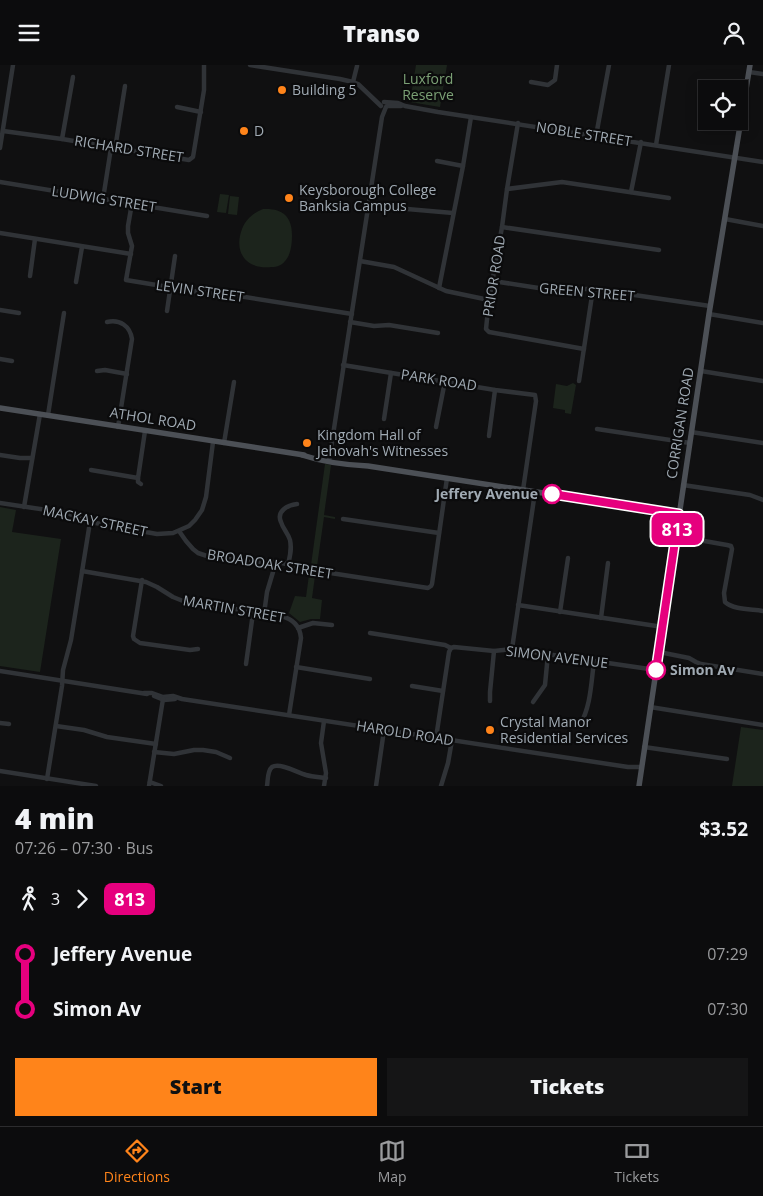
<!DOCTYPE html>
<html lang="en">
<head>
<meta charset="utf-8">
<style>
	body { margin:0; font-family:"Open Sans",sans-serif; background:#151516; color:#f1f3f6; height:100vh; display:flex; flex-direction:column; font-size:19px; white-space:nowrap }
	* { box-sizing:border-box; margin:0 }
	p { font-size:16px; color:#9a9b9d }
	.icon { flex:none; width:28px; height:28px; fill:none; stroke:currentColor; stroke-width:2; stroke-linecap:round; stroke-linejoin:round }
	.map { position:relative; height:721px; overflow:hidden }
	.side { display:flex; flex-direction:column; background:#0c0c0d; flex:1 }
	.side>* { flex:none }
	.badge { padding:0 10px; border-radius:8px; font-size:18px; line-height:32px }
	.controls { position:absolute; left:698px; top:15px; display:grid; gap:10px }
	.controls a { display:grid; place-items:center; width:50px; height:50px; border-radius:0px; background:#0c0c0d; box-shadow:0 2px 12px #0003,0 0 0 1px #2c2c2e; font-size:25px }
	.map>.badge { position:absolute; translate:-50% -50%; box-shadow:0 0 0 2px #fff }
	.legs { display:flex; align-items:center; gap:8px; height:55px; padding:0 15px; font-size:16px }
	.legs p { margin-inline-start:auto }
	.overview { display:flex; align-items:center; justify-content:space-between; height:85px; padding:0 15px }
	h1 { font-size:28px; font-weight:800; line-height:38px }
	.cta { display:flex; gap:10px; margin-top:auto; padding:10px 15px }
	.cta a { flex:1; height:58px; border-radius:0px; background:#ff841a; color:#111; font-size:20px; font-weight:800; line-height:58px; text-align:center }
	.cta a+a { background:#151516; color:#f1f3f6 }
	ul { padding:0 15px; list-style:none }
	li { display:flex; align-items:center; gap:18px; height:55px; font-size:19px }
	li i { display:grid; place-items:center; width:8px; height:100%; margin:0 6px; background:currentColor }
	li i::after { content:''; width:12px; height:12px; margin:-6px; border:4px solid; border-radius:50%; background:#0c0c0d }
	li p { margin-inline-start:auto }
	li:first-child i { background:linear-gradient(#0000 50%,currentColor 0) }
	li:last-child i { background:linear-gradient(currentColor 50%,#0000 0) }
	header { display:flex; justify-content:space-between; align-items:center; height:65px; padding:0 15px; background:#0c0c0d; font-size:22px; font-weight:800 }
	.dock { display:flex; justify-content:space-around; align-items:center; height:70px; border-top:1px solid #2c2c2e; background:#0c0c0d; font-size:14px; color:#9a9b9d }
	.dock a { display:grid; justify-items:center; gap:2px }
	.dock .on { color:#ff841a }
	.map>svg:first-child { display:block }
	.green { fill:#1c241c }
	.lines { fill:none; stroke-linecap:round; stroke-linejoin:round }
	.minor { stroke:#303337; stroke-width:4.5 }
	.major { stroke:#4c5056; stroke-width:5.5 }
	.line-1-casing { stroke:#fff; stroke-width:11 }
	.line-1 { stroke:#e6007e; stroke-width:8 }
	.poi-dot { fill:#ff841a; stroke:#0b0b0c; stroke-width:2 }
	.stop-1-dot { fill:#fff; stroke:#e6007e; stroke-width:2.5 }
	.labels { text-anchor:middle; stroke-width:4.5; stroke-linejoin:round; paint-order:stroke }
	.park-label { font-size:14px; fill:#7ba075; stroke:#0b0b0c }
	.poi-label { font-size:14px; fill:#a0aab3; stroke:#0b0b0c; text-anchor:start }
	.street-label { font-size:14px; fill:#a0aab3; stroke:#0b0b0c }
	.stop-label { font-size:14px; font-weight:bold; fill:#a0aab3; stroke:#0b0b0c; text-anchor:end }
</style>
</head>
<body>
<header><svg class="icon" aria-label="menu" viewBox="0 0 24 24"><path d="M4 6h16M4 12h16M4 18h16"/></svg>Transo<svg class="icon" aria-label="person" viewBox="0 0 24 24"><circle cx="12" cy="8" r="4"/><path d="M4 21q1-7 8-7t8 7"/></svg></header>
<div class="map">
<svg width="763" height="721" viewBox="0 0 763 721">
	<rect width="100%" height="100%" fill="#101011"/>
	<g class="green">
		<path d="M416 0H447L440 42 410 37Z"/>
		<path d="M220 129 229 130 226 148 217 147Z"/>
		<path d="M230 131 239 132 237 150 228 149Z"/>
		<path d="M263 144C282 143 292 151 292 170 292 178 291 190 285 196 282 200 277 202 272 202 247 205 233 188 242 164 246 154 253 148 263 144Z"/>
		<path d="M573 318 576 320 571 349 565 348V345L553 343 556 319 567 321Z"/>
		<path d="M325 399 331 400 324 450 335 452V454L324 452 317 501 311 500Z"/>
		<path d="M0 442 16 445 12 467 61 474 40 607 0 601Z"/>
		<path d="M309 510 315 511 312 533 322 535 320 554H311L300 557 289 548 295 531 306 532Z"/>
		<path d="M741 662 763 665V721H732Z"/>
	</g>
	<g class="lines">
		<g class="minor">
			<path d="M250 0 340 14 353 17"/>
			<path d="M357 1 353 17 358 19 381 41"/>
			<path d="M749 7 763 9"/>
			<path d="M531 17 548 20 555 15 557 0"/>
			<path d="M384 37 398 38 405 41 438 47 763 97"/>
			<path d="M387 41H401"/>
			<path d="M177 42 201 47"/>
			<path d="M518 58 507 124 502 162 489 235 486 264 489 267 584 284"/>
			<path d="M3 66 62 74 189 95 193 92 194 86 204 25V0"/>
			<path d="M596 71 609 0"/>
			<path d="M62 74 73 12"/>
			<path d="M656 80 669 0"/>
			<path d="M0 83 13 0"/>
			<path d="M115 84 125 21"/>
			<path d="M437 96 463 101"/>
			<path d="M0 117 207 151"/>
			<path d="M507 124 562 117 669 133"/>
			<path d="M631 127 641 77"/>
			<path d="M103 134 111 83"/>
			<path d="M132 138 128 161V168L132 181 126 215 199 227 245 232 352 249"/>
			<path d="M407 144 453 148"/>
			<path d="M725 154 763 161"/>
			<path d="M502 162 659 185"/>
			<path d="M0 168 131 189"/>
			<path d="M360 196 394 202 446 226 489 235"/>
			<path d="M30 211 35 174"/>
			<path d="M493 216 545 224H593L710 241"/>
			<path d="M76 217 82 182"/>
			<path d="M439 223 463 101 471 52"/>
			<path d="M0 245 19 248"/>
			<path d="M167 246 175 191"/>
			<path d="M709 249 763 258"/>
			<path d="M107 257C120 254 130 261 132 274L118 362"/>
			<path d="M350 257 374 261 389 260 438 268"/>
			<path d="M0 294 12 296"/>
			<path d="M343 300 495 325 535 330 536 336 523 425"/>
			<path d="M97 306 105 305 127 309"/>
			<path d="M701 306 763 316"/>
			<path d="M579 316 593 224"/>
			<path d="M48 350 64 248"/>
			<path d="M384 354 391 308"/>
			<path d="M436 362 445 316"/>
			<path d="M597 364 690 378"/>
			<path d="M691 367 763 378"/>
			<path d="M489 371 495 325"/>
			<path d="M224 378 234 317"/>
			<path d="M0 390 20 393H32"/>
			<path d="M329 396 382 52 386 42"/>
			<path d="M91 405 138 413 145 366"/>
			<path d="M138 413V417L141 419"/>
			<path d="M683 420 750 430 763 435"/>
			<path d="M0 438 67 448 90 457 157 469 173 468 189 461 195 455 202 445 206 432 213 377"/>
			<path d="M24 442 40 349"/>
			<path d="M343 454 439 468"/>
			<path d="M179 466 186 476 193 484 198 488 207 491 250 497H278L311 505 428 523 431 521 432 519 447 413"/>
			<path d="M676 471 727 480 731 481 732 484 724 528 725 537C734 545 751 544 763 546"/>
			<path d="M288 500C290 491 292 484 290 475 288 468 283 464 281 457 276 446 288 440 297 439"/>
			<path d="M82 506 146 517 157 522 173 532 183 536 281 551C293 554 300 561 301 573L289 650"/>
			<path d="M142 515 133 571 134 574 140 578 190 585 198 584"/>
			<path d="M518 540 663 562"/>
			<path d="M560 547 568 493"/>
			<path d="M264 549 267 527 276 497"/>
			<path d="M601 553 608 498"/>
			<path d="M298 563 313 558 332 560"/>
			<path d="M370 568 445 580 451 583 454 582 494 586 512 584 656 605"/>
			<path d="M512 584 535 427"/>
			<path d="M659 587 689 593 696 597 701 599 763 609"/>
			<path d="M246 599 253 548"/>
			<path d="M296 602 370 614"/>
			<path d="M0 606 147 629"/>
			<path d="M412 621 443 626"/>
			<path d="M144 628H152L163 632 173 631 182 634 628 702H641"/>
			<path d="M154 631 164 635 175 634"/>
			<path d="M490 636V627L494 586"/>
			<path d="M533 637 545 620 548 589"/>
			<path d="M650 642 763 660"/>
			<path d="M324 656 321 678 326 708 324 721"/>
			<path d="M0 658 9 659"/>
			<path d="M580 660C591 641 591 618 594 597"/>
			<path d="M56 661 84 665 107 672 156 679"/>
			<path d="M436 673 449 587 451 583"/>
			<path d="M644 682 727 694"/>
			<path d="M154 687 174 689 194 685H203L216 687 230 693"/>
			<path d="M0 706 96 721"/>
			<path d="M47 714 62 621 63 605 71 575 90 457"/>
			<path d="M150 717 161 721"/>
			<path d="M149 721 163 634"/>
			<path d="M267 721C268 716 267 706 272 702 280 697 298 708 306 710 313 712 319 712 326 713"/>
			<path d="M376 721 384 665"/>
			<path d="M441 721 448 698 452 675"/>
		</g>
		<g class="major">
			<path d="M0 343 304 390"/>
			<path d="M302 390C323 397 346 400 368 401L679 449"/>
			<path d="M639 721 709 249 750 0"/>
		</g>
	</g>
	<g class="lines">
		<g class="line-1-casing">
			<path id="line-1" d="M552 429 679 449 656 605"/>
		</g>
		<use href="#line-1" class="line-1"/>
	</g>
	<g class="poi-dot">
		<circle cx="282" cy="25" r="5"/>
		<circle cx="244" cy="66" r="5"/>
		<circle cx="289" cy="133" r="5"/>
		<circle cx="307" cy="378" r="5"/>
		<circle cx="490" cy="665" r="5"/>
	</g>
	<g class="stop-1-dot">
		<circle cx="552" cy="429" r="9"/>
		<circle cx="656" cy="605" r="9"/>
	</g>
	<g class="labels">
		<g class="park-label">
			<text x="428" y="19">Luxford<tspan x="428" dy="16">Reserve</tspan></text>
		</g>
		<g class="poi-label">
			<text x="292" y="30">Building 5</text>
			<text x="254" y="71">D</text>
			<text x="299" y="130">Keysborough College<tspan x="299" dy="16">Banksia Campus</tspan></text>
			<text x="317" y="375">Kingdom Hall of<tspan x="317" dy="16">Jehovah's Witnesses</tspan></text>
			<text x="500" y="662">Crystal Manor<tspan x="500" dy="16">Residential Services</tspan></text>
		</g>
		<g class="street-label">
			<text transform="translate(584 69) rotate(9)" y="5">NOBLE STREET</text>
			<text transform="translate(129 84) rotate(9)" y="5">RICHARD STREET</text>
			<text transform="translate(104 134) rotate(9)" y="5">LUDWIG STREET</text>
			<text transform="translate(494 211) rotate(-81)" y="5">PRIOR ROAD</text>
			<text transform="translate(200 226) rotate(8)" y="5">LEVIN STREET</text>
			<text transform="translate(587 227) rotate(5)" y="5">GREEN STREET</text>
			<text transform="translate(439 315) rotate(9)" y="5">PARK ROAD</text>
			<text transform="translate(153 354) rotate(9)" y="5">ATHOL ROAD</text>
			<text transform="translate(680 358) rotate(-81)" y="5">CORRIGAN ROAD</text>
			<text transform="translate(95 456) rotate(12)" y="5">MACKAY STREET</text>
			<text transform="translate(270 499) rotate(9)" y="5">BROADOAK STREET</text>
			<text transform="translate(234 544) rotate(10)" y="5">MARTIN STREET</text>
			<text transform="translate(557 592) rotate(7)" y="5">SIMON AVENUE</text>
			<text transform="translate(405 668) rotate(9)" y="5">HAROLD ROAD</text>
		</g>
		<g class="stop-label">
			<text x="538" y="434">Jeffery Avenue</text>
			<text x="670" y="610" text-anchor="start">Simon Av</text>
		</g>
	</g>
</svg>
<div class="controls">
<a><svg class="icon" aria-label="locate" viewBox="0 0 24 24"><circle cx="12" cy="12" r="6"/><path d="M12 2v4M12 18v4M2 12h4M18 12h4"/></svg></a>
</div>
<b class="badge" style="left:677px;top:464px;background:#e6007e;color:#fff">813</b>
</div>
<section class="side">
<div class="overview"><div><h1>4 min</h1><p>07:26 – 07:30 · Bus</p></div><b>$3.52</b></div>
<div class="legs"><svg class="icon" aria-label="walk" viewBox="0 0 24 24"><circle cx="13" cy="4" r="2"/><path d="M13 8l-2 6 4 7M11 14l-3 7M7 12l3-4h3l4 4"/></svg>3<svg class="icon" aria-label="forward" viewBox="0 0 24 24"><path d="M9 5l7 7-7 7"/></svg><b class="badge" style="background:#e6007e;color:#fff">813</b></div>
<ul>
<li><i style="color:#e6007e"></i><b>Jeffery Avenue</b><p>07:29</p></li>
<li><i style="color:#e6007e"></i><b>Simon Av</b><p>07:30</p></li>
</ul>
<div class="cta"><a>Start</a><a>Tickets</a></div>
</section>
<nav class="dock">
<a class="on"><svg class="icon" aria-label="directions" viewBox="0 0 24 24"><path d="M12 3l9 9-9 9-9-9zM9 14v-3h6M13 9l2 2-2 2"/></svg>Directions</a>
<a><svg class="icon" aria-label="map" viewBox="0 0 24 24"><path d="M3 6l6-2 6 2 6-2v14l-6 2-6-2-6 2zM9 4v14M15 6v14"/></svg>Map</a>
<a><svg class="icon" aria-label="tickets" viewBox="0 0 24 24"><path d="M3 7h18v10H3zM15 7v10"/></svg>Tickets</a>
</nav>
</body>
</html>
